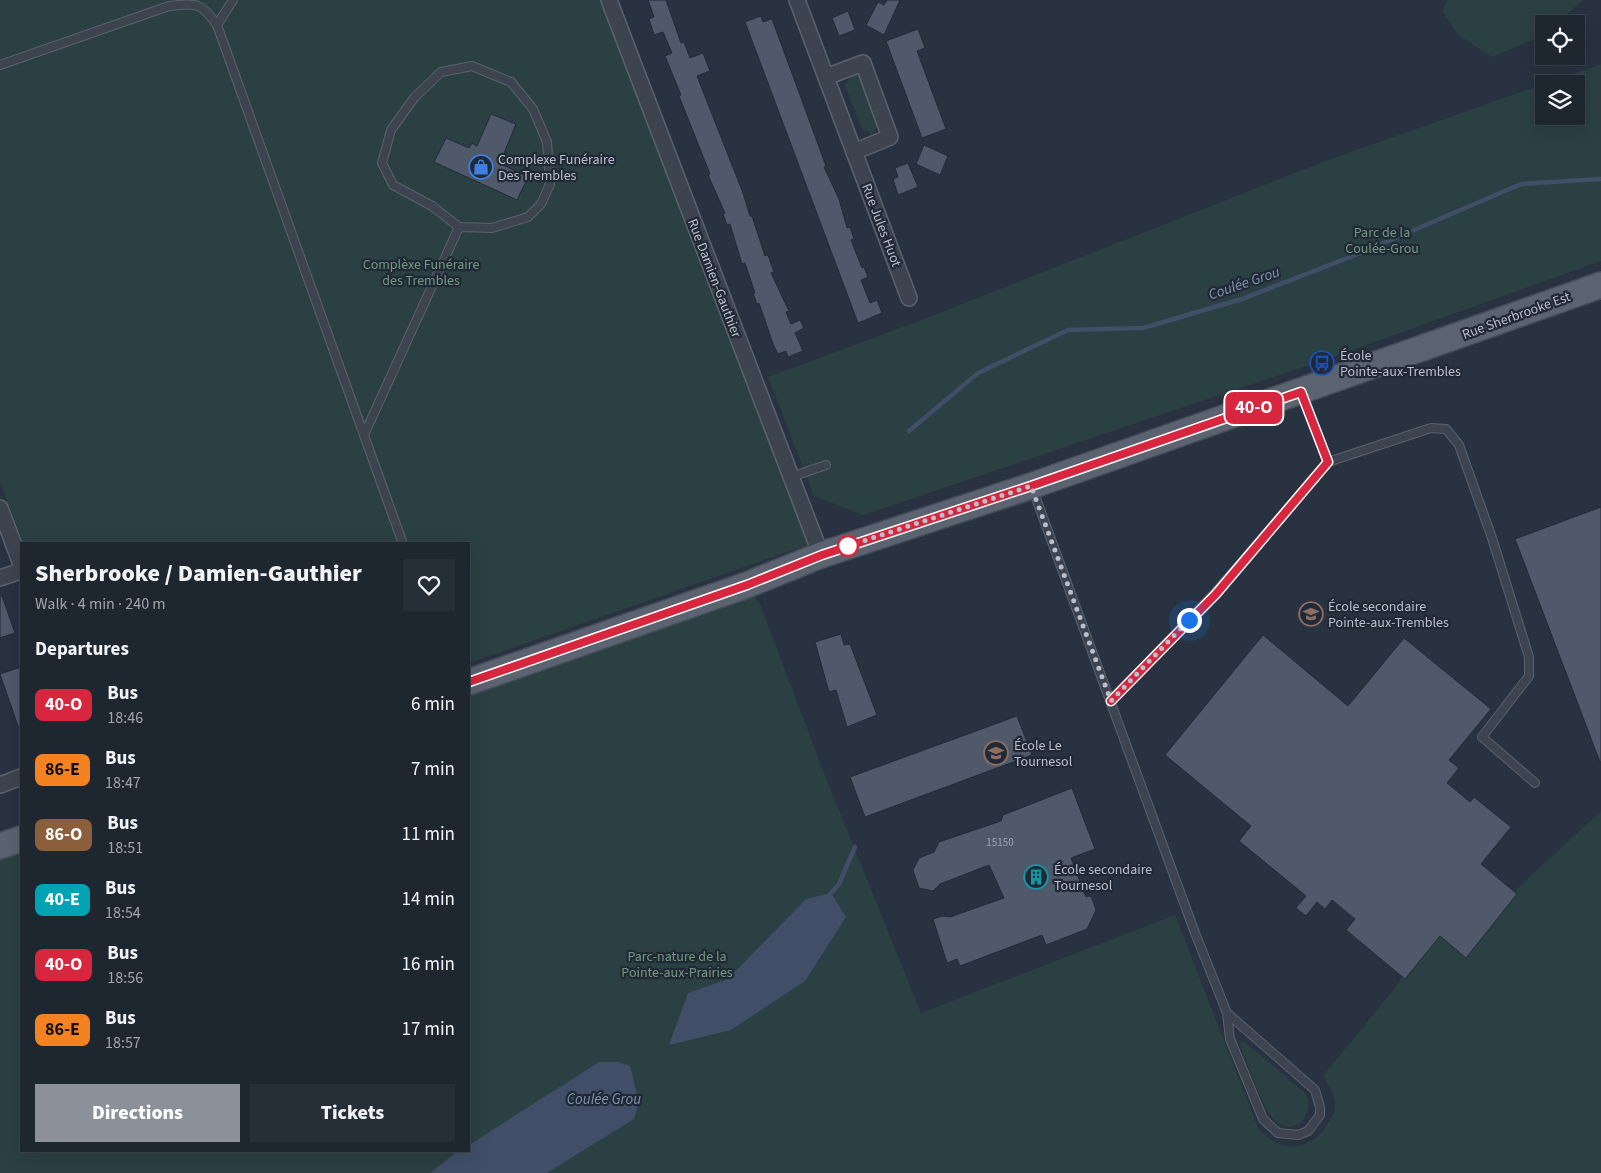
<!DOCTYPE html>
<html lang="en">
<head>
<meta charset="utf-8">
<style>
	body { margin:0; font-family:"Source Sans 3",sans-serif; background:#262e38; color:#f1f3f6; height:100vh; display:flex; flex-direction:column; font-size:19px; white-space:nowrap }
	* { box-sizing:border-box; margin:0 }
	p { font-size:16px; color:#a1a5ab }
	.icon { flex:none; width:28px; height:28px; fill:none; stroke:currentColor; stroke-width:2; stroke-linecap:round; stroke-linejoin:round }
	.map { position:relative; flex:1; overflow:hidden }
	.sheet { position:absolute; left:20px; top:542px; width:450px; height:610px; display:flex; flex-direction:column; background:#1e2630; border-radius:0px; box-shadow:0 5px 20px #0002,0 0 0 1px #3c434c }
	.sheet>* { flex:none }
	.badge { padding:0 10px; border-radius:8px; font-size:18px; line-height:32px }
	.tools { position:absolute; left:1535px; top:15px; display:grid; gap:10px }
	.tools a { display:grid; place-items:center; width:50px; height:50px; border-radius:0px; background:#1e2630; box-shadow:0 5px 20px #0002,0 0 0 1px #3c434c; font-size:25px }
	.you { position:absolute; width:25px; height:25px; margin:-12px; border:4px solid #fff; border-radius:50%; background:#1a73e8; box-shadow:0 0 0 8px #1a73e833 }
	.map>.badge { position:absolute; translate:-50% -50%; box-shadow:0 0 0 2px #fff }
	h2 { padding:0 15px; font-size:19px; line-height:45px }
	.round { display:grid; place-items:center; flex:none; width:52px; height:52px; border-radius:0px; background:#262e38 }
	.summary { display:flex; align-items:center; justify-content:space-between; height:85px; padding:0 15px }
	h1 { font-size:24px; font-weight:800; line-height:38px }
	.button { display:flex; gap:10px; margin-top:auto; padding:10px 15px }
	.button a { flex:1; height:58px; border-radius:0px; background:#8c9099; color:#fff; font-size:20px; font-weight:800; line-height:58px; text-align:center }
	.button a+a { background:#262e38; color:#f1f3f6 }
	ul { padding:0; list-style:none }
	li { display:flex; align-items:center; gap:15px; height:65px; padding:0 15px }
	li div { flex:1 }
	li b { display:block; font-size:19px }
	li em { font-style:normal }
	li .badge { min-width:55px; font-weight:700; text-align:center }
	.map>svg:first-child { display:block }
	.green { fill:#2b4043 }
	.water { fill:#404e68 }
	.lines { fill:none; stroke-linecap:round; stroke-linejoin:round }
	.stream { stroke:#404e68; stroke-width:4.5 }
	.building { fill:#4f5969; stroke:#232b38 }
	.lane-casing { stroke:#5a626e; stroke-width:10 }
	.street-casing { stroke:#5a626e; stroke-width:18 }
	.primary-casing { stroke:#464d5a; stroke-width:28 }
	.lane { stroke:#3d4450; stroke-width:8 }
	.street { stroke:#3d4450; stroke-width:15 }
	.primary { stroke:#5b6370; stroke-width:25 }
	.line-casing { stroke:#fff; stroke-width:11 }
	.line { stroke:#d7263d; stroke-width:8 }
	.walk { stroke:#b9bfcb; stroke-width:5; stroke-dasharray:0 9 }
	.stop-dot { fill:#fff; stroke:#d7263d; stroke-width:2.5 }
	.labels { text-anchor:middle; stroke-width:4.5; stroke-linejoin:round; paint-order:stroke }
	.number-label { font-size:11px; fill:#9ea6b2 }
	.poi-label { font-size:14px; fill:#b9bfcb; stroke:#212936; text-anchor:start }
	.street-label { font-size:14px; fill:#b9bfcb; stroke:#212936 }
	.park-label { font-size:14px; fill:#729a7d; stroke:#212936 }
	.water-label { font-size:15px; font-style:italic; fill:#8394b0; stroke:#212936 }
</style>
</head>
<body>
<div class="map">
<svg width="1601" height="1173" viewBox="0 0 1601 1173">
	<rect width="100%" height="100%" fill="#283240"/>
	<g class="green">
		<path d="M0 0H609L813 543 469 663V544H24L0 482Z"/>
		<path d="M1447 0H1584L1555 24H1544V33L1535 39 1492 57 1458 35 1442 11Z"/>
		<path d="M1601 64V261L1333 357 863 515 814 496 768 377 919 321 1328 160 1544 84V116H1576V84H1544Z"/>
		<path d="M857 75 861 78 878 126 871 135 870 132 862 130 845 85 849 79 848 76Z"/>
		<path d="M747 585 760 604 824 773 921 1013 1175 915 1258 1128C1279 1154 1312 1152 1328 1123 1330 1120 1333 1116 1334 1112 1337 1099 1330 1086 1323 1076L1394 989 1434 932 1466 957 1520 886 1601 811V1173H0V846L21 839V1151H469V682Z"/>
		<path d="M1241 1042H1245L1306 1094C1316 1116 1294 1137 1275 1121 1264 1111 1247 1062 1240 1046Z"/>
	</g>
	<g class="water">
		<path d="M831 893 846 917 805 981 731 1030 669 1045 688 993 728 979 806 899Z"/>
		<path d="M599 1062H618L630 1066 639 1102 634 1119 547 1173H430L458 1151H469V1145Z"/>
	</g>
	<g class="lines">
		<g class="stream">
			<path d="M909 431 978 373 1068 330 1143 328 1242 299 1358 254 1521 184 1601 179"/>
			<path d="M831 893 839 884 855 847"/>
		</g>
	</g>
	<g class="building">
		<path d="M648 0H666L681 43 684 42 690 58 703 53 710 71 697 76 743 193 750 216H752L765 256 768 255 774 272 771 273 789 311 786 312 791 324 800 320 804 328 795 333 803 351 788 357 786 351 778 354 773 344 759 303 757 304 753 293H755L745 263 742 264 730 224 727 225 723 214 725 213 708 175 710 174 679 96 681 95 665 56 672 53 663 32 654 35 649 19 654 17Z"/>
		<path d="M887 0H900L884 35 866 25 878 2 884 5Z"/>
		<path d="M848 11 855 30 839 36 832 18Z"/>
		<path d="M761 16 763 22 772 19 826 166 824 167 839 199 847 228 850 227 854 239 851 240 862 268 864 267 868 277 861 280 870 303 877 300 882 313 858 323 745 22Z"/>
		<path d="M918 29 925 48 917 51 946 129 922 138 886 41Z"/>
		<path d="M491 114 516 124 502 158 508 160 505 166 528 177 517 200 434 162 446 138 469 148 472 143 477 146Z"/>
		<path d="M924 145 948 156 940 175 916 164Z"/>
		<path d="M908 163 918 187 898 195 893 179 898 177 895 168Z"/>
		<path d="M1601 507V762H1600L1515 539Z"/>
		<path d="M0 596H2L15 633 0 638Z"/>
		<path d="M841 634 844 645 850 644 877 715 847 727 836 690 829 692 815 642Z"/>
		<path d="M1263 635 1348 706 1404 638 1491 709 1449 760 1459 768 1447 783 1470 802 1474 797 1511 827 1481 864 1517 894 1466 958 1440 936 1405 979 1346 930 1355 919 1332 900 1325 909 1317 902 1306 916 1296 908 1306 896 1239 841 1251 826 1165 755Z"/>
		<path d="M21 667V729H19L0 674Z"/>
		<path d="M1017 716 1032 755 865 817 850 777Z"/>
		<path d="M1072 788 1095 849 1071 858 1086 897 1091 896 1096 910 1087 929 1046 945 1042 935 960 966 957 959 947 963 933 919 942 916 950 917 1004 898 989 865 940 884 933 891 919 888 913 870 919 858 934 852 939 842 1001 821 1003 815Z"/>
	</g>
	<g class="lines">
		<g class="lane-casing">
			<g id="lane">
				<path d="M217 25 403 544"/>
				<path d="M0 65 169 6C196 3 201 2 217 25L233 0"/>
				<path d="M1302 394 1328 462"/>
				<path d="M364 435 459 227 432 206 393 185 382 163 391 130 414 98 441 72 472 66 511 82 533 109 547 142 550 184 541 204 528 217 492 228 459 227"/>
				<path d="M791 477 826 465"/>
				<path d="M1033 490 1195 933 1227 1013 1230 1039 1263 1119 1278 1133 1298 1135 1308 1131 1320 1115V1107L1315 1090 1227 1013"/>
				<path d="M1111 701 1215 593 1328 462 1431 428 1446 429 1459 445 1492 538 1529 657V676L1482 737 1535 783"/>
			</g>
		</g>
		<g class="street-casing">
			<g id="street">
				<path d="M609 0 821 555"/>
				<path d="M797 0 909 298"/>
				<path d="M826 77 863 63 890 137 854 152"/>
				<path d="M0 508 21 564"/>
				<path d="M0 578 21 571"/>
				<path d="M0 785 21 777"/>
			</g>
		</g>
		<g class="primary-casing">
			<g id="primary">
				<path d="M469 682 747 585 821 555 1031 486 1601 285"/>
				<path d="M0 846 21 839"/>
			</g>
		</g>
		<use href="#lane" class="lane"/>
		<use href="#street" class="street"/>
		<use href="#primary" class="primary"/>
	</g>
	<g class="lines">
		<g class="line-casing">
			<path id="line" d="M469 682 747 585 822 555 1031 486 1301 392 1328 462 1216 594 1111 701"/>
		</g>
		<use href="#line" class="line"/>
		<path class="walk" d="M848 546 1031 486 1111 701 1189 620"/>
	</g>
	<defs>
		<g id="shop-ring" transform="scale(1.25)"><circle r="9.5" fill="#212936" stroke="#3f7fe0" stroke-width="1.5"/><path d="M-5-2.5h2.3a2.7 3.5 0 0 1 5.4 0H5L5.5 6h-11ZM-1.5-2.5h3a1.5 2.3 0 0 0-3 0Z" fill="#3f7fe0"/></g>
		<g id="bus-ring" transform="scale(1.25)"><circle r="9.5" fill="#212936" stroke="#1a4fb4" stroke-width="1.5"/><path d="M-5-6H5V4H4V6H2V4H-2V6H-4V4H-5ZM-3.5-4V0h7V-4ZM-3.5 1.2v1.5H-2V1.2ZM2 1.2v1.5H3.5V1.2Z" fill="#1a4fb4"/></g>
		<g id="school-ring" transform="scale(1.25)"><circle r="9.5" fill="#212936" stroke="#8d6e63" stroke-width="1.5"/><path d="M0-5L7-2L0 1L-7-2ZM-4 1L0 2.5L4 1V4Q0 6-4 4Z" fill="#8d6e63"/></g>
		<g id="building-ring" transform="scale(1.25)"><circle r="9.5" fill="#212936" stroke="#0f9aa8" stroke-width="1.5"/><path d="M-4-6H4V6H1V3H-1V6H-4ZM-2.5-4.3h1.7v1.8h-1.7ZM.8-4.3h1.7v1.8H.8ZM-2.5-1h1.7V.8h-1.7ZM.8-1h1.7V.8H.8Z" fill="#0f9aa8"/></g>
	</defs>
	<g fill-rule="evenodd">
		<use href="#shop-ring" x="481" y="167"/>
		<use href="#bus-ring" x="1322" y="363"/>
		<use href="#school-ring" x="1311" y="614"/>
		<use href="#school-ring" x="996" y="753"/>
		<use href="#building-ring" x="1036" y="877"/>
	</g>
	<circle class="stop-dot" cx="848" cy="546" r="10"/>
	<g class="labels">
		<g class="number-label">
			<text x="1000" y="846">15150</text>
		</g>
		<g class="poi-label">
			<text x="498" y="164">Complexe Funéraire<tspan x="498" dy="16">Des Trembles</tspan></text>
			<text x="1340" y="360">École<tspan x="1340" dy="16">Pointe-aux-Trembles</tspan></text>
			<text x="1328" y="611">École secondaire<tspan x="1328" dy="16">Pointe-aux-Trembles</tspan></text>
			<text x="1014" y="750">École Le<tspan x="1014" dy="16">Tournesol</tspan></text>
			<text x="1054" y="874">École secondaire<tspan x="1054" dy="16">Tournesol</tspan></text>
		</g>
		<g class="street-label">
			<text transform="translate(882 225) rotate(69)" y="5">Rue Jules Huot</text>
			<text transform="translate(715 278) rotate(69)" y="5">Rue Damien-Gauthier</text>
			<text transform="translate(1516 315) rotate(-20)" y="5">Rue Sherbrooke Est</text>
		</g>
		<g class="park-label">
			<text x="1382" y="237">Parc de la<tspan x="1382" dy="16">Coulée-Grou</tspan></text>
			<text x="421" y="269">Complèxe Funéraire<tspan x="421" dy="16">des Trembles</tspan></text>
			<text x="677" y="961">Parc-nature de la<tspan x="677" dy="16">Pointe-aux-Prairies</tspan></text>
		</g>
		<g class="water-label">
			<text transform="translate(1244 283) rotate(-19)" y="5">Coulée Grou</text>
			<text x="604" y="1104">Coulée Grou</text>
		</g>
	</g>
</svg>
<div class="tools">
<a><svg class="icon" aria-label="locate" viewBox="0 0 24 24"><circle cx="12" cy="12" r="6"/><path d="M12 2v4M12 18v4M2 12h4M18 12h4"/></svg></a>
<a><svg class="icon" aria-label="layers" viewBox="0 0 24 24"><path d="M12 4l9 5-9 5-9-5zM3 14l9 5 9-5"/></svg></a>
</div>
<div class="you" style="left:1189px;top:620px"></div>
<b class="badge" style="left:1254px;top:408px;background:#d7263d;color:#fff">40-O</b>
<section class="sheet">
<div class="summary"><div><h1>Sherbrooke / Damien-Gauthier</h1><p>Walk · 4 min · 240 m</p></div><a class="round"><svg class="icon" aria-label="heart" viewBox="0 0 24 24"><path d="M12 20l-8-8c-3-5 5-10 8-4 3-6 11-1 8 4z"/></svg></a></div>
<h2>Departures</h2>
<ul>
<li><span class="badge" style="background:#d7263d;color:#fff">40-O</span><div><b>Bus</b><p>18:46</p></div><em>6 min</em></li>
<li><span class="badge" style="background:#f58220;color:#111">86-E</span><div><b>Bus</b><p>18:47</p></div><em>7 min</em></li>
<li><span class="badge" style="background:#8b5e3c;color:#fff">86-O</span><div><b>Bus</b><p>18:51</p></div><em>11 min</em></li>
<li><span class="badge" style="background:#00a3b4;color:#fff">40-E</span><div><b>Bus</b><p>18:54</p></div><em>14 min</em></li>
<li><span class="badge" style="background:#d7263d;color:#fff">40-O</span><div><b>Bus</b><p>18:56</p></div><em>16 min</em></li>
<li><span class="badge" style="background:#f58220;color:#111">86-E</span><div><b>Bus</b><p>18:57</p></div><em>17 min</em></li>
</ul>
<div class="button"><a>Directions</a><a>Tickets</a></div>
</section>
</div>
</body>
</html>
